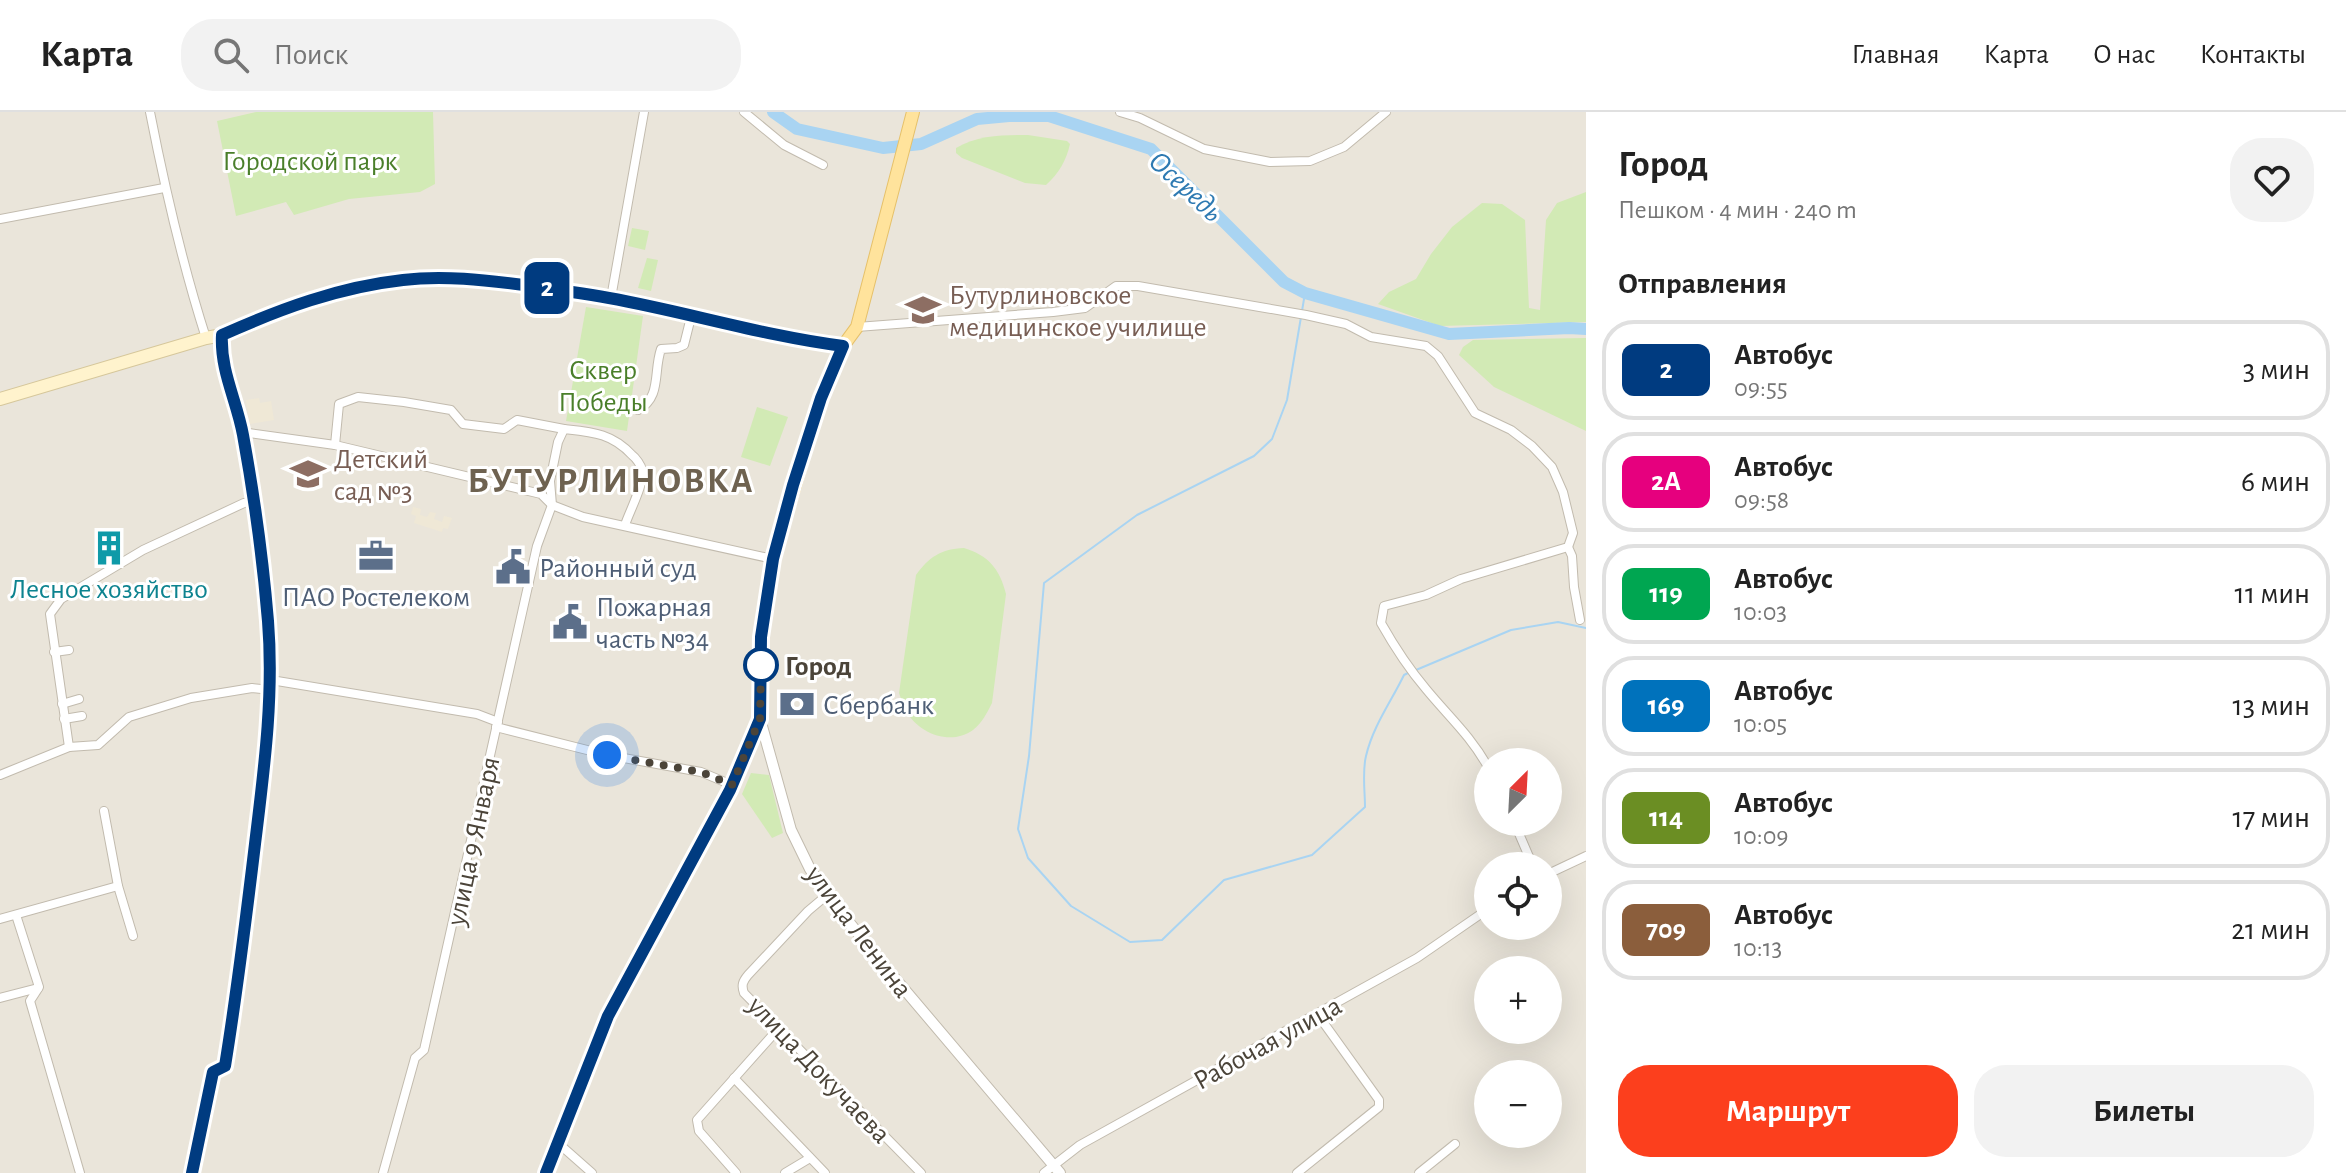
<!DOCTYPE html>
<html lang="ru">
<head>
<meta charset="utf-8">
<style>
	body { margin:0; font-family:"Alegreya Sans",sans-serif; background:#f2f2f2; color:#222; height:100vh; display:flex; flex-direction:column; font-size:30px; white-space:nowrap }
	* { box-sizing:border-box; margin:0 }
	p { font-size:26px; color:#767676 }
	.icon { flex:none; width:44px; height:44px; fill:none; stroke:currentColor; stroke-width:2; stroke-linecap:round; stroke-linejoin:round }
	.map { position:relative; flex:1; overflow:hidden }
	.panel { display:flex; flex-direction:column; background:#fff; width:760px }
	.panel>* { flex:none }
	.badge { padding:0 16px; border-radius:12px; font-size:28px; line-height:52px }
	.needle { width:52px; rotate:24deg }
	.buttons { position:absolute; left:1474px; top:636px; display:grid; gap:16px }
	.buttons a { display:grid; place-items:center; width:88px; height:88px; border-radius:50%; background:#fff; box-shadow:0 8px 32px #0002; font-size:40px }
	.you { position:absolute; width:40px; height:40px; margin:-20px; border:6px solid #fff; border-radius:50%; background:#1a73e8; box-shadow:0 0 0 12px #1a73e833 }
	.map>.badge { position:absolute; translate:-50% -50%; box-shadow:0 0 0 4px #fff }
	h2 { padding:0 32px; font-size:30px; line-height:72px }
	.round { display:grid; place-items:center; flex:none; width:84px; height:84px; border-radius:32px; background:#f2f2f2 }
	.summary { display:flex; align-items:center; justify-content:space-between; height:136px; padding:0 32px }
	h1 { font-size:38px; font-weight:700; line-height:60px }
	.button { display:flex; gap:16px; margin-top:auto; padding:16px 32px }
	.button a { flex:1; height:92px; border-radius:32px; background:#fc3f1d; color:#fff; font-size:32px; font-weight:700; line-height:92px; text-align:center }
	.button a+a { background:#f2f2f2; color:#222 }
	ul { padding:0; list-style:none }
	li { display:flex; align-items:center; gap:24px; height:100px; margin:0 16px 12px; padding:0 16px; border:4px solid #e0e0e0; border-radius:32px }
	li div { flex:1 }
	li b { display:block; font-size:30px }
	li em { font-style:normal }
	li .badge { min-width:88px; font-weight:700; text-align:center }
	header { display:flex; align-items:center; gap:48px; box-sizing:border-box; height:112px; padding:0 40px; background:#fff; border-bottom:2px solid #e0e0e0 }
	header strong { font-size:38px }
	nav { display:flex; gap:44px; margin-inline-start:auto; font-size:28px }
	.search { width:560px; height:72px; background:#f2f2f2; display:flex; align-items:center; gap:20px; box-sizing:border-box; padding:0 28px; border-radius:32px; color:#767676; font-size:30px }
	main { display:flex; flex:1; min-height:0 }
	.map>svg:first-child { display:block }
	.residential { fill:#eae5da; fill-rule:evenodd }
	.education { fill:#efe8d6 }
	.green { fill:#d2eab5 }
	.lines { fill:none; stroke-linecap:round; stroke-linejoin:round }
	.stream { stroke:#a9d4f2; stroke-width:2 }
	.river { stroke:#a9d4f2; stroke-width:12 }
	.minor-casing { stroke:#c2bbae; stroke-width:10 }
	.tertiary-casing { stroke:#c2bbae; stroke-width:12 }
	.secondary-casing { stroke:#d6c79b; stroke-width:14 }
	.primary-casing { stroke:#e6c16a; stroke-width:14 }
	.minor { stroke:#fff; stroke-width:8 }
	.tertiary { stroke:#fff; stroke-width:10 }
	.secondary { stroke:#fff3cd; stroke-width:12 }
	.primary { stroke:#ffe39c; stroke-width:12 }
	.line-casing { stroke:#fff; stroke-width:18 }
	.line { stroke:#003b80; stroke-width:12 }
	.walk { stroke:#4b4439; stroke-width:8; stroke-dasharray:0 14.4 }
	.stop-dot { fill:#fff; stroke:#003b80; stroke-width:4 }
	.labels { text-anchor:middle; stroke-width:6; stroke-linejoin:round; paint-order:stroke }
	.park-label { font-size:28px; fill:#4a7f2a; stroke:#fff }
	.education-label { font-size:28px; fill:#785e54; stroke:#fff; text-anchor:start }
	.service-label { font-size:28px; fill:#4e5e75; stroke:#fff; text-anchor:start }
	.culture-label { font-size:28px; fill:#0d838f; stroke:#fff }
	.stop-label { font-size:28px; font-weight:bold; fill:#4b4439; stroke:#fff; text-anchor:start }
	.street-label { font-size:28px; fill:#4b4439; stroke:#fff }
	.water-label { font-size:30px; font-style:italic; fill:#2e7ab2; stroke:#fff }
	.district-label { font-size:36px; font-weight:bold; letter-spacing:2px; fill:#6e6250; stroke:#fff }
</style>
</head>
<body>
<header>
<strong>Карта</strong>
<div class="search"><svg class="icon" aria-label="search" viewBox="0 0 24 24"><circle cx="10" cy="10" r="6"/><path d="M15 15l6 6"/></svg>Поиск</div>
<nav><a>Главная</a><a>Карта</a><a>О нас</a><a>Контакты</a></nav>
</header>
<main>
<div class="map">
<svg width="1586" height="1061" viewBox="0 0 1586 1061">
	<rect width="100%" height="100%" fill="#f6f3ec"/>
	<path class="residential" d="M0 0H1586V1061H0ZM1488 650H1548V710H1488ZM1488 754H1548V814H1488ZM1488 858H1548V918H1488ZM1488 962H1548V1022H1488Z"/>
	<g class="education">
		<path d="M259 286 260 291 271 289 274 308 250 312 246 288Z"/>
		<path d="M299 348 321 353 317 376 294 371Z"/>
		<path d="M413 395 421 397 420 403 427 405 430 400 436 401 434 407 442 410 444 404 452 406 448 417 443 416 442 420 414 411 416 404 411 402Z"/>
	</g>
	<g class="green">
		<path d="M256 0H433L435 72 420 80 349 87 294 103 286 90 236 104 217 9Z"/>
		<path d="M1028 23 1067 29 1070 32C1066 49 1059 61 1046 73L1025 71 962 46 956 41V36C978 23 1003 23 1028 23Z"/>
		<path d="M1586 80V210L1440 214 1378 192 1389 180 1416 167 1431 142 1452 115 1482 91 1502 92 1525 108 1529 196 1540 198 1546 108 1557 91Z"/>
		<path d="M632 116 649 119 645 138 628 134Z"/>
		<path d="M647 146 658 148 651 179 638 176Z"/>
		<path d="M586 195 643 204 627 319 566 309Z"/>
		<path d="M1586 226V319L1494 275 1459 243 1463 235 1473 228Z"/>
		<path d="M757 295 788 305 770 354 741 345Z"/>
		<path d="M964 436C988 443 1000 457 1006 482L992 591C987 601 982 611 973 618 951 634 919 622 906 599 903 594 901 586 899 581L916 463C929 445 941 437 964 436Z"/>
		<path d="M751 661 769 663 783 721 772 726 742 682Z"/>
	</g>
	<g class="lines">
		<g class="stream">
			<path d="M1302 199 1305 181"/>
			<path d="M1301 205 1287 288 1272 327 1254 344 1137 403 1044 471 1029 644 1018 717 1028 746 1071 794 1130 830 1162 828 1224 768 1312 743 1365 695C1365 679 1362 660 1366 644 1373 614 1391 590 1404 563L1410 560"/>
			<path d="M1416 558 1511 518 1558 510 1586 516"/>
		</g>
		<path class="river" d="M773 0 797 17 883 36 921 32 977 7 1009 4H1049L1151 37 1284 170 1305 181 1449 222 1569 216 1586 217"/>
		<g class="minor-casing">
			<g id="minor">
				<path d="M150 0C165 77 182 151 206 226"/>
				<path d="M744 0 784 33 823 53"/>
				<path d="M1120 0 1140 6 1204 37 1270 50 1310 49 1344 35 1386 0"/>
				<path d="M0 107 164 76"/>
				<path d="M611 186 644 0"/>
				<path d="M857 215 1053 200 1085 196 1116 174H1138L1306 203 1346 212 1371 225 1426 234 1438 244 1475 301 1511 318 1532 334 1552 355 1563 380 1573 421 1568 435 1461 467 1426 483 1384 494 1381 511C1394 534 1409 557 1426 577 1449 605 1470 623 1488 655"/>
				<path d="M638 298C662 285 653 260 661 237L677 236 684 233 691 205"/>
				<path d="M242 320 335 333 541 382 552 393 583 405 773 447"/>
				<path d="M335 333 339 292 358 285 404 290 451 298 463 312 504 317 517 308 564 317"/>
				<path d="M1568 435 1572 444 1574 475 1580 508"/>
				<path d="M54 540 69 538"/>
				<path d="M271 568 477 602 498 610"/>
				<path d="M62 592 79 587"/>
				<path d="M64 607 82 604"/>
				<path d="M496 615 607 643 701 660 732 673"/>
				<path d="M69 635 50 502 61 487 143 438 244 391 253 390"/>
				<path d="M0 663 69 635 98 633 129 605 191 586 252 576 271 578"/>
				<path d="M104 699 118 774 133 824"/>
				<path d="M1514 710 1533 754"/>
				<path d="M1548 762 1586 744"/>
				<path d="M827 783 808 799 748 863C743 869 741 873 744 881L921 1061"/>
				<path d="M16 803 39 875 30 889 80 1061"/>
				<path d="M0 807 118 774"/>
				<path d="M0 886 38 876"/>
				<path d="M734 966 825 1061"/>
				<path d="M558 1031 592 1061"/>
				<path d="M383 1061 415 946 424 938 537 434 552 393 550 369 558 330 564 317C592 320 612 321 632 343 636 346 641 353 642 358 645 371 629 400 625 413"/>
				<path d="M736 1061 699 1019 697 1008 779 916"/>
				<path d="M785 1061 810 1046"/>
				<path d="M1044 1061 1080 1033 1417 846 1488 797"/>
				<path d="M1297 1061 1379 995V988L1318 903"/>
				<path d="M1419 1061 1455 1032"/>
			</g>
		</g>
		<g class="tertiary-casing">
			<path id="tertiary" d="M760 607 791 718 810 757 827 783 882 851 1060 1061"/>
		</g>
		<g class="secondary-casing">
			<path id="secondary" d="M0 287 206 226 222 223"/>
		</g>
		<g class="primary-casing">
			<g id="primary">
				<path d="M192 1061 213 960 225 954 239 867 261 684 271 568 268 508 253 390 242 320 221 244 222 223C280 197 343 172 407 167 554 157 698 216 843 234"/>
				<path d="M546 1061 602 917 730 678 760 607 761 525 773 447 821 286 843 234 857 215 913 0"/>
			</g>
		</g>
		<use href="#minor" class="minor"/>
		<use href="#tertiary" class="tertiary"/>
		<use href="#secondary" class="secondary"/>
		<use href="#primary" class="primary"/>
	</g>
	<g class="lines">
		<g class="line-casing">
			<path id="line" d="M192 1061 213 960 225 954C237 880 246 807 255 732 264 658 274 584 268 509 263 449 254 383 243 323 237 289 220 259 222 223 280 197 339 175 403 168 443 163 485 168 524 173 553 177 581 181 609 186 687 200 764 224 843 234L821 286 793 373 773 447 761 525 760 607 730 678 608 904 546 1061"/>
		</g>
		<use href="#line" class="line"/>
		<path class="walk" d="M607 643 701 660 732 673 760 607 761 553"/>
	</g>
	<defs>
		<g id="university-bare" transform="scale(2.76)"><path d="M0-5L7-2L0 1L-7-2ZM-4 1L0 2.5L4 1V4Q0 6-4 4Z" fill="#8d6e63" stroke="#fff" stroke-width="2.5" paint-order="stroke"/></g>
		<g id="school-bare" transform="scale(2.76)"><path d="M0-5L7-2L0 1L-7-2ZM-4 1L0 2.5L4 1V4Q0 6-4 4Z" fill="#8d6e63" stroke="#fff" stroke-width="2.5" paint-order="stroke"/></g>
		<g id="building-bare" transform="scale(2.76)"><path d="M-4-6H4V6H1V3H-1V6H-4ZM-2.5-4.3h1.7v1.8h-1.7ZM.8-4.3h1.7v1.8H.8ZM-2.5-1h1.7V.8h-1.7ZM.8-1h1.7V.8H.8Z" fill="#0f9aa8" stroke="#fff" stroke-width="2.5" paint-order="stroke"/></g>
		<g id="office-bare" transform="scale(2.76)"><path d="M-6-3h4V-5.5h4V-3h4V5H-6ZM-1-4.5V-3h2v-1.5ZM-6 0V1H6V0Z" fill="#5c6f8a" stroke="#fff" stroke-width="2.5" paint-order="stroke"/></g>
		<g id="civic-bare" transform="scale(2.76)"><path d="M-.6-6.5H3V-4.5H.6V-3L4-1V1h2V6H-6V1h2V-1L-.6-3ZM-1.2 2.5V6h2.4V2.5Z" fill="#5c6f8a" stroke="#fff" stroke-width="2.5" paint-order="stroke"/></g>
		<g id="bank-bare" transform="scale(2.76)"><path d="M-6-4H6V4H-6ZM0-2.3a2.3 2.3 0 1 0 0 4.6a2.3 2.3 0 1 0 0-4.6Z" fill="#5c6f8a" stroke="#fff" stroke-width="2.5" paint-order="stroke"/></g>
	</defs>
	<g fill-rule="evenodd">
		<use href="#university-bare" x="923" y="198"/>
		<use href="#school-bare" x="308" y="362"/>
		<use href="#building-bare" x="109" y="436"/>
		<use href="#office-bare" x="376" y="444"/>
		<use href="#civic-bare" x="513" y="455"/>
		<use href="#civic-bare" x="570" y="510"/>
		<use href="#bank-bare" x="797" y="592"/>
	</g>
	<circle class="stop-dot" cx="761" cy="553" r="16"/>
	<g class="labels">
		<g class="park-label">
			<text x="310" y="58">Городской парк</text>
			<text x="603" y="267">Сквер<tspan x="603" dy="32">Победы</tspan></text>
		</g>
		<g class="education-label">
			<text x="949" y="192">Бутурлиновское<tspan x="949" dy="32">медицинское училище</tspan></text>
			<text x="334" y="356">Детский<tspan x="334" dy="32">сад №3</tspan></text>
		</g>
		<g class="service-label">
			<text x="539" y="465">Районный суд</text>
			<text x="376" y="494" text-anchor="middle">ПАО Ростелеком</text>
			<text x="596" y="504">Пожарная<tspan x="596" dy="32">часть №34</tspan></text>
			<text x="823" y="602">Сбербанк</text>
		</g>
		<g class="culture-label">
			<text x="109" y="486">Лесное хозяйство</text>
		</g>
		<g class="stop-label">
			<text x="785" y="563">Город</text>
		</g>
		<g class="street-label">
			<text transform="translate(472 729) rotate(-78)" y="10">улица 9 Января</text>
			<text transform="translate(860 819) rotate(53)" y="10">улица Ленина</text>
			<text transform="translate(1267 930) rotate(-29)" y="10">Рабочая улица</text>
			<text transform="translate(820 957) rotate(46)" y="10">улица Докучаева</text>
		</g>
		<g class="water-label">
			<text transform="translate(1186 74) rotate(43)" y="10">Осередь</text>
		</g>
		<g class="district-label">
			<text x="611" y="380">БУТУРЛИНОВКА</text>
		</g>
	</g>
</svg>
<div class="buttons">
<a><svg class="needle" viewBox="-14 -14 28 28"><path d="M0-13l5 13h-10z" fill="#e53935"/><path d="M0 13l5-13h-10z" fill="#767676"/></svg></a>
<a><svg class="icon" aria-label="locate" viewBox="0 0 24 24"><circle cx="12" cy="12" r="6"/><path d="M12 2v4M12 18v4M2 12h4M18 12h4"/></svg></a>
<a>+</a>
<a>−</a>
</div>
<div class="you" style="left:607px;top:643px"></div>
<b class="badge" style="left:547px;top:176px;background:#003b80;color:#fff">2</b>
</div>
<section class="panel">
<div class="summary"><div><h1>Город</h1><p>Пешком · 4 мин · 240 m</p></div><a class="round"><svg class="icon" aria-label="heart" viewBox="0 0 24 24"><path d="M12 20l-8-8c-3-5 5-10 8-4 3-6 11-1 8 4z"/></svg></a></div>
<h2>Отправления</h2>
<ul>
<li><span class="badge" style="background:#003b80;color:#fff">2</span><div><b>Автобус</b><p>09:55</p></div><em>3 мин</em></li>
<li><span class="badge" style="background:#e6007e;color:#fff">2А</span><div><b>Автобус</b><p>09:58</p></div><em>6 мин</em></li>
<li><span class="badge" style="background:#00a651;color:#fff">119</span><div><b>Автобус</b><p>10:03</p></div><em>11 мин</em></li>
<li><span class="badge" style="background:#0072bc;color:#fff">169</span><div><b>Автобус</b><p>10:05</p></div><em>13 мин</em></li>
<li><span class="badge" style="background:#6b8e23;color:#fff">114</span><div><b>Автобус</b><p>10:09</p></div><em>17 мин</em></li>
<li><span class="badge" style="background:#8b5e3c;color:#fff">709</span><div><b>Автобус</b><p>10:13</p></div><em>21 мин</em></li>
</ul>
<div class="button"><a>Маршрут</a><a>Билеты</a></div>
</section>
</main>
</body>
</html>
